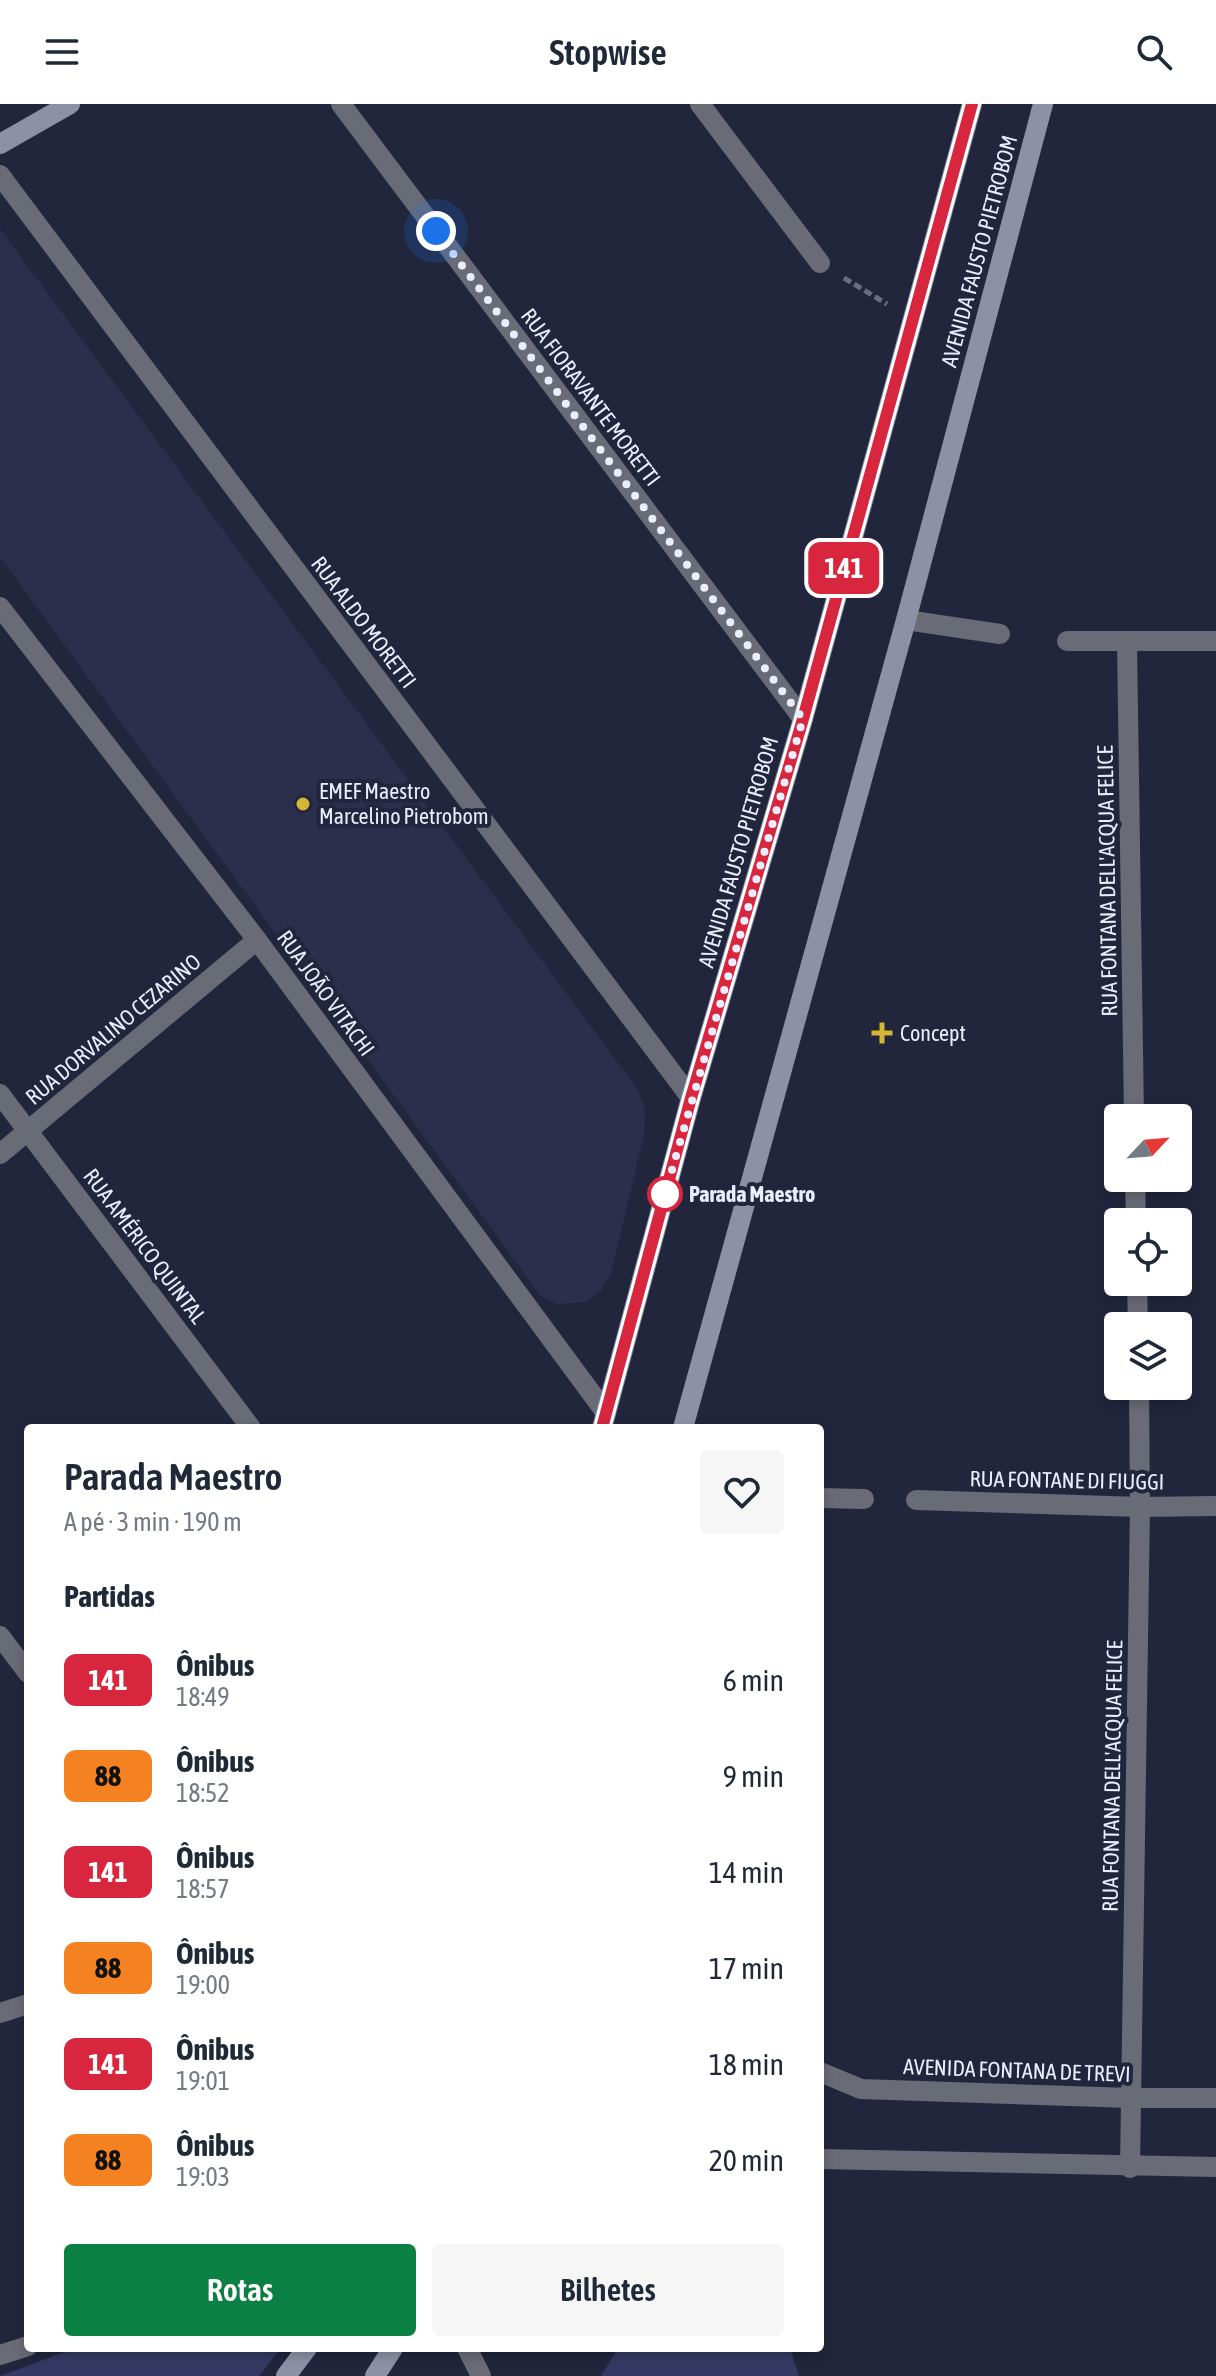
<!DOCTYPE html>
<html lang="pt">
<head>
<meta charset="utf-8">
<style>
	body { margin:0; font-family:"Asap Condensed",sans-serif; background:#f6f6f7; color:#1f2937; height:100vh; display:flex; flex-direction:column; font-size:30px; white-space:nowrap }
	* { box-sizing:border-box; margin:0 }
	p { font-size:26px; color:#747a83 }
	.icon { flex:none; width:44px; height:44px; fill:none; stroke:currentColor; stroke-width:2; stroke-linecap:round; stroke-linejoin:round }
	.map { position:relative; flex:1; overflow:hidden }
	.side { position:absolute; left:24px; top:1320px; width:800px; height:928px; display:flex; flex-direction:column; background:#fff; border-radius:8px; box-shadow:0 4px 12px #0003 }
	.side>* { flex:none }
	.badge { padding:0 16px; border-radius:12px; font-size:28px; line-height:52px }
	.needle { width:52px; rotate:64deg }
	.buttons { position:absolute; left:1104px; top:1000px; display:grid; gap:16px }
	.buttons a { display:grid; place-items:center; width:88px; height:88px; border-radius:8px; background:#fff; box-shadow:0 4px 12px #0003; font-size:40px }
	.you { position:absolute; width:40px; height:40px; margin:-20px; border:6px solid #fff; border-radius:50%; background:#1a73e8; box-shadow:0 0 0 12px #1a73e833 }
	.map>.badge { position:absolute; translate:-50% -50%; box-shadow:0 0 0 4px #fff }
	h2 { padding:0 40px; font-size:30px; line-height:72px }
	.round { display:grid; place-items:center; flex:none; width:84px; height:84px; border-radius:8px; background:#f6f6f7 }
	.headline { display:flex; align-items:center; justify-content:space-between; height:136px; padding:0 40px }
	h1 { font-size:38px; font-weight:600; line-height:60px }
	.cta { display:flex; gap:16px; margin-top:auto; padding:16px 40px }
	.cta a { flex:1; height:92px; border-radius:8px; background:#0b8043; color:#fff; font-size:32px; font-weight:600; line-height:92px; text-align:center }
	.cta a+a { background:#f6f6f7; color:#1f2937 }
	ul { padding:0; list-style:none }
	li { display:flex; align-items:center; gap:24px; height:96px; padding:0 40px }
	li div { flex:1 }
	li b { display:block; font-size:30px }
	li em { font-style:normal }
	li .badge { min-width:88px; font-weight:700; text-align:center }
	header { display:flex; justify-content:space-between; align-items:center; height:104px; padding:0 40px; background:#fff; font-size:36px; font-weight:600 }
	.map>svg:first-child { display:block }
	.built { fill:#2b2f4c }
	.green { fill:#333962 }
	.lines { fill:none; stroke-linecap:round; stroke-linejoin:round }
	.path { stroke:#6a6e82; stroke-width:5; stroke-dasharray:8 4; stroke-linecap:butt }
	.lane { stroke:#696b77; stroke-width:20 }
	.street { stroke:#696b77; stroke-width:20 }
	.secondary { stroke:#8d91a5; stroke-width:20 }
	.line-casing { stroke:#fff; stroke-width:18 }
	.line { stroke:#d7263d; stroke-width:12 }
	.walk { stroke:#e9edfc; stroke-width:8; stroke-dasharray:0 14.4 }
	.poi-dot { fill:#d3b635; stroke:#22263d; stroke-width:3 }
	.stop-dot { fill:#fff; stroke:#d7263d; stroke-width:4 }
	.labels { text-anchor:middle; stroke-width:8; stroke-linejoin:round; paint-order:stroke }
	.street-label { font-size:22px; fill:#e9edfc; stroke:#22263d }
	.poi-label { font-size:22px; fill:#e9edfc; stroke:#22263d; text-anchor:start }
	.stop-label { font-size:22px; font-weight:bold; fill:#e9edfc; stroke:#22263d; text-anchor:start }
</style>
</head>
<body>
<header><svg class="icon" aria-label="menu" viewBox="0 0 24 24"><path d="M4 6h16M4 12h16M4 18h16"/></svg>Stopwise<svg class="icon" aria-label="search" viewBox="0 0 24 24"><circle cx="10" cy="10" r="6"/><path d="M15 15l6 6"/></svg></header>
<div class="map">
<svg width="1216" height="2272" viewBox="0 0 1216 2272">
	<rect width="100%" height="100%" fill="#22263d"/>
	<path class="built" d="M0 125 638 986 645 1006 644 1031 611 1169 601 1187 585 1198 557 1200 540 1191 0 453Z"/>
	<g class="green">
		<path d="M75 2244H281L259 2272H0Z"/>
		<path d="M618 2244H790L799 2272H601Z"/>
	</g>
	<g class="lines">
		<path class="path" d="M844 174 887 200"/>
		<path class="lane" d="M467 2244 481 2272"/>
		<g class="street">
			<path d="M341 0 803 615"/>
			<path d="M700 0 820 159"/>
			<path d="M0 71 691 994"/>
			<path d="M0 503 257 836 606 1309"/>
			<path d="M906 516 1000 530"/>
			<path d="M1067 537H1216"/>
			<path d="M1127 538 1134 1014"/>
			<path d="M0 990 251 1324"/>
			<path d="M0 1050 257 836"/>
			<path d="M1135 1074 1136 1118"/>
			<path d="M1137 1178 1138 1222"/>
			<path d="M820 1394 864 1395"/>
			<path d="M916 1396 1140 1403 1216 1402"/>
			<path d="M0 1532 28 1569"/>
			<path d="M0 1909 28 1900"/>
			<path d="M820 1968 861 1985 1131 1994H1216"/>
			<path d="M820 2055 1216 2063"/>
			<path d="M1130 2064 1140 1403 1139 1282"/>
			<path d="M0 2251 28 2242"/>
		</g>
		<g class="secondary">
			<path d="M0 40 70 0"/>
			<path d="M602 1324 691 994 803 615 972 0"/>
			<path d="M683 1324 906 516 1043 0"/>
			<path d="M286 2272 307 2244"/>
			<path d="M375 2272 393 2244"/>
		</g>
	</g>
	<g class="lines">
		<g class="line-casing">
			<path id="line" d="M602 1324 691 994 803 615 972 0"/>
		</g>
		<use href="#line" class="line"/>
		<path class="walk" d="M436 127 803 615 665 1090"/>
	</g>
	<g class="poi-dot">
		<circle cx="303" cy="700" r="8"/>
		<path d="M878 917h8v8h8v8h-8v8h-8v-8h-8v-8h8z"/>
	</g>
	<circle class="stop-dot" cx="665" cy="1090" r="16"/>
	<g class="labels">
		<g class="street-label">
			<text transform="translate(979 147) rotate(-75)" y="8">AVENIDA FAUSTO PIETROBOM</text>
			<text transform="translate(591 293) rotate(53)" y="8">RUA FIORAVANTE MORETTI</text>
			<text transform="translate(364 518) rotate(53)" y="8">RUA ALDO MORETTI</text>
			<text transform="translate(738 748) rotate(-74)" y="8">AVENIDA FAUSTO PIETROBOM</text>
			<text transform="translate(1107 777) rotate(-91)" y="8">RUA FONTANA DELL'ACQUA FELICE</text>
			<text transform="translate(326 889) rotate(54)" y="8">RUA JOÃO VITACHI</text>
			<text transform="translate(113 925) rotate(-40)" y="8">RUA DORVALINO CEZARINO</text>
			<text transform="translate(145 1142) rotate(53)" y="8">RUA AMÉRICO QUINTAL</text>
			<text transform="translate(1067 1376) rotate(1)" y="8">RUA FONTANE DI FIUGGI</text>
			<text transform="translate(1112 1672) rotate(-89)" y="8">RUA FONTANA DELL'ACQUA FELICE</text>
			<text transform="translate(1017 1966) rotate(2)" y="8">AVENIDA FONTANA DE TREVI</text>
		</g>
		<g class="poi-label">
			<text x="319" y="695">EMEF Maestro<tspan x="319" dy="25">Marcelino Pietrobom</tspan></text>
			<text x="900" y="937">Concept</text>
		</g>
		<g class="stop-label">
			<text x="689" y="1098">Parada Maestro</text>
		</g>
	</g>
</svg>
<div class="buttons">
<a><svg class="needle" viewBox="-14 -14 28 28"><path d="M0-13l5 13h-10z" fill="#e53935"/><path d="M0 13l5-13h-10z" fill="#747a83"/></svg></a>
<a><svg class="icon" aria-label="locate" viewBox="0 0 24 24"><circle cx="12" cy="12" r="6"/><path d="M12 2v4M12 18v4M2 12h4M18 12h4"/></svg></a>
<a><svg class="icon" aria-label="layers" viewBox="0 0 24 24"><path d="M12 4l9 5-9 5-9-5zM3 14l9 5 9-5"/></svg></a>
</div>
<div class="you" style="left:436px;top:127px"></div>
<b class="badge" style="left:844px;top:464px;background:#d7263d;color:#fff">141</b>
<section class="side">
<div class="headline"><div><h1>Parada Maestro</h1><p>A pé · 3 min · 190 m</p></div><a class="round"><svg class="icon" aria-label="heart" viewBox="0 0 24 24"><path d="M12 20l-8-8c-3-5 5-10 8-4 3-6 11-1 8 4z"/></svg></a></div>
<h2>Partidas</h2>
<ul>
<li><span class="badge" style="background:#d7263d;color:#fff">141</span><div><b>Ônibus</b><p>18:49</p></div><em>6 min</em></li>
<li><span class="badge" style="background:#f58220;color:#111">88</span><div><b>Ônibus</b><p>18:52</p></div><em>9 min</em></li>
<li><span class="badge" style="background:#d7263d;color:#fff">141</span><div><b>Ônibus</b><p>18:57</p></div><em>14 min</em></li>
<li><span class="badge" style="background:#f58220;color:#111">88</span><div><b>Ônibus</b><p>19:00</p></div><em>17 min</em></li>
<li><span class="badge" style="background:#d7263d;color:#fff">141</span><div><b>Ônibus</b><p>19:01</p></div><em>18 min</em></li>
<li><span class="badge" style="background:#f58220;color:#111">88</span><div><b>Ônibus</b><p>19:03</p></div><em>20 min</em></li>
</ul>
<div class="cta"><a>Rotas</a><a>Bilhetes</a></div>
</section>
</div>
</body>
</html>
